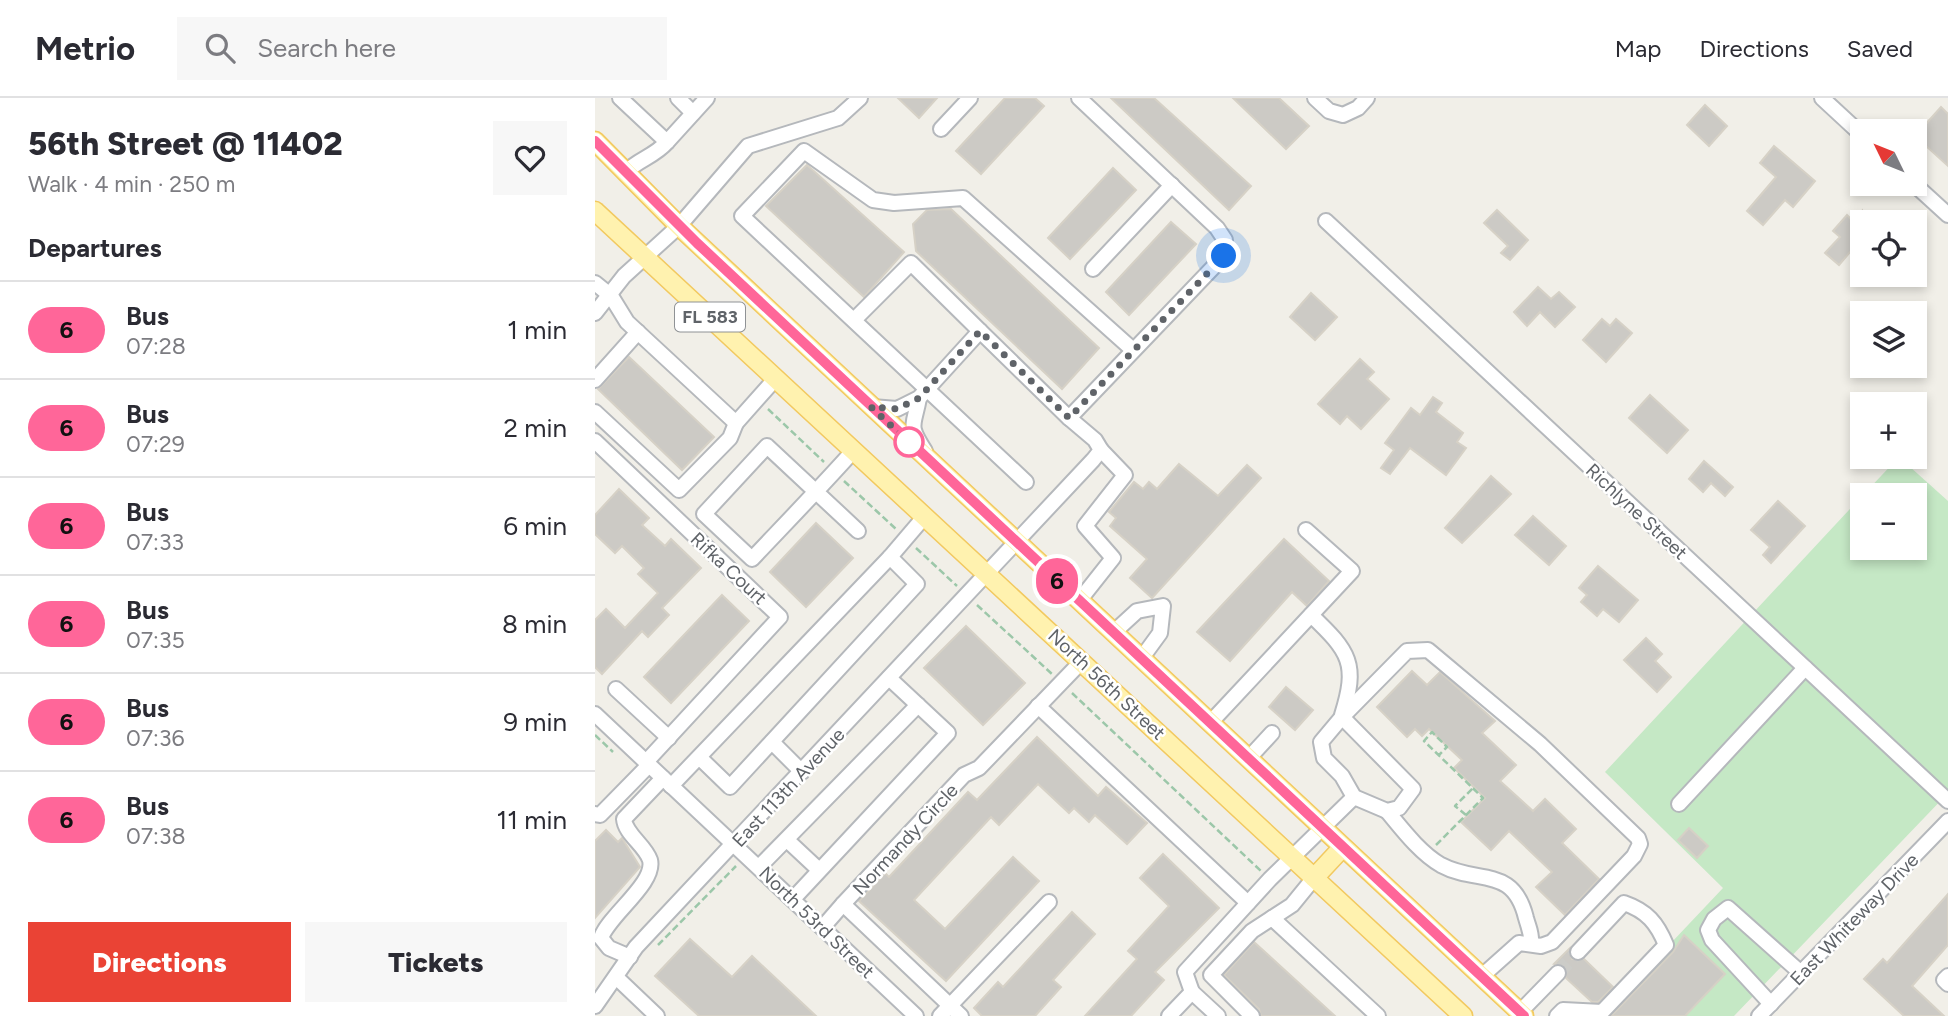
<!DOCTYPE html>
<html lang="en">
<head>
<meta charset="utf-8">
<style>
	body { margin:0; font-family:Figtree,sans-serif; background:#f7f7f7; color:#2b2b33; height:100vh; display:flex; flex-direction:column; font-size:26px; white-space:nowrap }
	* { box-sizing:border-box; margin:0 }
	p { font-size:23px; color:#7c7c81 }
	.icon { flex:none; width:38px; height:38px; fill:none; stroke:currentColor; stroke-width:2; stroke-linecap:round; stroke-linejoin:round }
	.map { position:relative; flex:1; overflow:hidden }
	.sheet { display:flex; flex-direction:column; background:#fff; width:595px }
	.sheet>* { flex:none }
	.badge { padding:0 14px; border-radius:23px; font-size:24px; line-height:46px }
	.needle { width:46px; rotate:313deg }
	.controls { position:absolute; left:1255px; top:21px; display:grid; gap:14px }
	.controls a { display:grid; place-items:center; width:77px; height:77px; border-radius:0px; background:#fff; box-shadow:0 4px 10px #0003; font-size:35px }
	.you { position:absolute; width:35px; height:35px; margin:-18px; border:5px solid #fff; border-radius:50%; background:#1a73e8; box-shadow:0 0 0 10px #1a73e833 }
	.map>.badge { position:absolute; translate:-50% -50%; box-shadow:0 0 0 4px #fff }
	h2 { padding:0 28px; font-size:26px; line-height:63px }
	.round { display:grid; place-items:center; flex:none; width:74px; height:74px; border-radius:0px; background:#f7f7f7 }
	.head { display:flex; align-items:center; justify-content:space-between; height:119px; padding:0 28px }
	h1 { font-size:33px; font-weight:800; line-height:52px }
	.cta { display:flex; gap:14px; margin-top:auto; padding:14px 28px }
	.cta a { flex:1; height:80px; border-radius:0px; background:#ea4335; color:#fff; font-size:28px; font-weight:800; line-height:80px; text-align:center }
	.cta a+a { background:#f7f7f7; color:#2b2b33 }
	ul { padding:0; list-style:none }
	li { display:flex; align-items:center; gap:21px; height:98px; padding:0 28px; border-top:2px solid #e1e1e2 }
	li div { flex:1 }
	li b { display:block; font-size:26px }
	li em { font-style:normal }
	li .badge { min-width:77px; font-weight:700; text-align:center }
	header { display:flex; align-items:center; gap:42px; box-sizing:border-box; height:98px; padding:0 35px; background:#fff; border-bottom:2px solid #e1e1e2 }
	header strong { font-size:33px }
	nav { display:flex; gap:38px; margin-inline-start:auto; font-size:24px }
	.search { width:490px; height:63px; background:#f7f7f7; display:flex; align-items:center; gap:18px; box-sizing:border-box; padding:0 24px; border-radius:0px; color:#7c7c81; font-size:26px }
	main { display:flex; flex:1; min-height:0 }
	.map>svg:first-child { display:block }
	.green { fill:#c5e8c5 }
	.building { fill:#cccac5; stroke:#d6d1c6; stroke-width:2 }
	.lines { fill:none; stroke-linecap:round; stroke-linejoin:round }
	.minor-tunnel { stroke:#ccccc8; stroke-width:14; stroke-dasharray:14 7; stroke-linecap:butt }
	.minor-casing { stroke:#b5b8bc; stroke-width:18 }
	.major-casing { stroke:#f2c960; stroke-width:21 }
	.path { stroke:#9cc7a9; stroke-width:2.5; stroke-dasharray:7 3.5; stroke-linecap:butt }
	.minor { stroke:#fff; stroke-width:14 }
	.major { stroke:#fff2af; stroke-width:18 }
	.line-casing { stroke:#fff; stroke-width:16 }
	.line { stroke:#f69; stroke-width:10 }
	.walk { stroke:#5f6368; stroke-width:7; stroke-dasharray:0 12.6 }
	.stop-dot { fill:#fff; stroke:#f69; stroke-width:3.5 }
	.labels { text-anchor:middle; stroke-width:5; stroke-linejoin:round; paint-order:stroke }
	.shield { fill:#fff; stroke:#8f9295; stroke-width:2 }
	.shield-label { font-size:18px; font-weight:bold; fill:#5f6368 }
	.street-label { font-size:19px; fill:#5f6368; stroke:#fff }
</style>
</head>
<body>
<header>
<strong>Metrio</strong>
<div class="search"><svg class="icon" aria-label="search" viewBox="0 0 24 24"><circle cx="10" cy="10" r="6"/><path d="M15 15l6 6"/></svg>Search here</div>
<nav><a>Map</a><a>Directions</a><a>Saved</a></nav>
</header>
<main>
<section class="sheet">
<div class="head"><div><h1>56th Street @ 11402</h1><p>Walk · 4 min · 250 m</p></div><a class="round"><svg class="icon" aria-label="heart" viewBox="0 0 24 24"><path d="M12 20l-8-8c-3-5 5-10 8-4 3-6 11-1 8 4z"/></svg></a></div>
<h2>Departures</h2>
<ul>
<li><span class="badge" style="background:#f69;color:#111">6</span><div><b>Bus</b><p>07:28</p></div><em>1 min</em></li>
<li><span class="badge" style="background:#f69;color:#111">6</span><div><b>Bus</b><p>07:29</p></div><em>2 min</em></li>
<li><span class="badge" style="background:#f69;color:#111">6</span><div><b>Bus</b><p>07:33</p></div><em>6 min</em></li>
<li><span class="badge" style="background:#f69;color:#111">6</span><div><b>Bus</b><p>07:35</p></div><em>8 min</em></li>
<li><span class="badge" style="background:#f69;color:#111">6</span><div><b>Bus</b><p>07:36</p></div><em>9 min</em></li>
<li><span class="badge" style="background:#f69;color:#111">6</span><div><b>Bus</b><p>07:38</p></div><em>11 min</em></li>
</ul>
<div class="cta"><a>Directions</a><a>Tickets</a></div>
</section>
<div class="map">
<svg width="1353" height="918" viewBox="0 0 1353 918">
	<rect width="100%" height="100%" fill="#f1efe8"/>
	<path class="green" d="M1304 359 1353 403V695L1139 918H1007L1128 790 1010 674 1267 398V450H1320V397H1268Z"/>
	<g class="building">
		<path d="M303 0H342L324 20Z"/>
		<path d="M410 0H440L449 8 386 76 361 53Z"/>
		<path d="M516 0H559L656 88 634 112Z"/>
		<path d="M638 0H684L714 28 691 51Z"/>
		<path d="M1110 7 1132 28 1114 48 1092 27Z"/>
		<path d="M1346 9 1353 16V68L1320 38Z"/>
		<path d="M1179 48 1220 83 1198 109 1190 102 1168 127 1152 113 1181 79 1165 65Z"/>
		<path d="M212 67 309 154 269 199 171 108Z"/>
		<path d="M518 70 541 92 475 161 453 140Z"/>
		<path d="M356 111 504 250 467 291 321 153 318 126 332 112Z"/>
		<path d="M902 112 933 142 915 162 906 155 913 148 889 125Z"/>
		<path d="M1267 113V140L1244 167 1230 155 1245 139 1238 133 1252 117 1258 123Z"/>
		<path d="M576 124 601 146 534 217 511 194Z"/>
		<path d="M943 189 956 201 964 194 980 209 960 229 945 214 932 228 919 214Z"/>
		<path d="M716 195 742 219 720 242 695 219Z"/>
		<path d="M1007 221 1015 228 1021 221 1037 235 1011 264 988 242Z"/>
		<path d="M34 259 119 339 87 372 3 291Z"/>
		<path d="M765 261 779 274 772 281 794 301 766 331 752 318 745 326 723 306Z"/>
		<path d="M1055 297 1093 332 1072 355 1034 320Z"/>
		<path d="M838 299 847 305 841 314 868 335 862 344 871 350 851 377 815 350 795 376 786 370 799 352 790 345 816 310 825 317Z"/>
		<path d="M1109 363 1138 389 1130 398 1116 385 1108 394 1094 381Z"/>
		<path d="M584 366 623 398 652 367 666 380 557 500 535 480 552 461 515 428 521 420 514 414 539 384 548 391 554 384 562 391Z"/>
		<path d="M896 378 916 396 867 445 850 430Z"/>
		<path d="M24 391 54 420 47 427 70 448 76 441 106 470 67 510 74 517 53 539 47 533 7 576 0 569V522L11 511 30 530 63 495 43 476 49 470 27 448 20 455 0 436V417Z"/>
		<path d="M1183 403 1210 428 1176 465 1168 457 1175 449 1156 432Z"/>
		<path d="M938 418 971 448 954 467 920 437Z"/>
		<path d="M221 425 258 460 211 509 175 474Z"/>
		<path d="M689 441 734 483 712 508 697 494 635 563 602 534Z"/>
		<path d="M1003 468 1043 502 1024 524 1008 511 1002 518 986 504 992 497 984 490Z"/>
		<path d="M127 497 154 523 76 605 49 579Z"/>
		<path d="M371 528 430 585 388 627 329 570Z"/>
		<path d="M1051 540 1067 556 1060 563 1076 579 1062 594 1029 562Z"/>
		<path d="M817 573 832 587 845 574 900 623 887 635 921 667 905 683 938 713 950 701 981 731 967 745 1004 781 970 817 941 789 957 774 914 733 896 752 866 724 890 700 859 670 867 662 834 631 827 638 820 631 812 639 782 609Z"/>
		<path d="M691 589 718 612 700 632 674 609Z"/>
		<path d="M442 639 503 698 511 689 552 725 532 746 500 717 494 724 479 710 474 715 443 686 404 727 396 719 319 802 350 831 418 759 444 783 351 883 264 803 290 775 294 779 373 694 382 702Z"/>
		<path d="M1094 730 1113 748 1102 760 1083 742Z"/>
		<path d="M11 732 23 744 27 740 45 769 0 820V743Z"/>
		<path d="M568 756 624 810 560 874 569 882 536 918H490L542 861 533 853 574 808 545 780Z"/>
		<path d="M1353 796V847L1317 888 1349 918H1309L1269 881 1288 861 1292 865Z"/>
		<path d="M477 814 500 836 458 882 466 889 440 918H387L379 910 403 884 408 889Z"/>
		<path d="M1089 837 1130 876 1090 918H1016L1078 854Z"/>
		<path d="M95 841 137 879 157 858 221 918H104L60 878Z"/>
		<path d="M659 844 740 918H666L664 911 629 877Z"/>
		<path d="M975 850 977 861H989L1018 889 1003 904H997L971 880 969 868 959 866Z"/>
	</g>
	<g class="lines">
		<path class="minor-tunnel" d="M963 875 983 854"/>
		<g class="minor-casing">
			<g id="minor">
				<path d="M25 0 72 44 112 0"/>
				<path d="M83 0 98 15"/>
				<path d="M720 0 734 13 748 17 763 10 772 0"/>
				<path d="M1227 0 1267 37"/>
				<path d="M346 31 375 0"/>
				<path d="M30 75C43 61 59 59 72 44"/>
				<path d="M1319 86 1353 117"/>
				<path d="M731 123 1353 703"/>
				<path d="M498 171 577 87"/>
				<path d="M0 185 16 198 32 224 141 325 181 280"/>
				<path d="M0 215 29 178 84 128 153 48 243 20 265 0"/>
				<path d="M260 221 316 165 385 233"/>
				<path d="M0 282 43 234"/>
				<path d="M324 300C319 329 312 325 330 353"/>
				<path d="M277 309 302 311 324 300 385 233 474 320"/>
				<path d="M0 314 84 392 135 340 141 325"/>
				<path d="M0 343 185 519 51 664"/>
				<path d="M259 352C226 389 191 425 157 461L109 416 172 348 263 433"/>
				<path d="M431 384 147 118 209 53 278 102 299 105 368 100 538 252"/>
				<path d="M295 459 330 418"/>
				<path d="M484 503 518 460 490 428 530 377 506 352"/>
				<path d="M716 517C755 554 763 566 747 617"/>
				<path d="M518 535 542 513 568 508 565 535 546 561"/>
				<path d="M21 591 74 640"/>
				<path d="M443 608 653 805"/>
				<path d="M0 616 321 918"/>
				<path d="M747 619 812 553 833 552 945 646 1043 740 1045 746 1039 758 957 844 946 848 924 845 887 878"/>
				<path d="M747 619 818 691 804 710 792 713 759 699 747 678 729 660 726 644Z"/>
				<path d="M615 625 757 473 711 432"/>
				<path d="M177 644 207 674"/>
				<path d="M653 661 677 635"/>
				<path d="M76 688 295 459 322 486 135 689 105 660"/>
				<path d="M1084 706 1210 570"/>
				<path d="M792 713C807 731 825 755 846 767 883 787 918 767 931 820 934 831 937 835 936 846"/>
				<path d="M0 716 5 717 54 667"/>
				<path d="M192 742 223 771"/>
				<path d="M164 769 323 607"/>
				<path d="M198 801 353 635 294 580"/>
				<path d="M677 820 783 918"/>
				<path d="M228 829 248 806"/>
				<path d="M35 859 14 850 6 840C13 818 61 785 55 762 50 747 30 736 29 721L68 680"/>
				<path d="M1353 878 1349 882 1353 886"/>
				<path d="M21 879 62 918"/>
				<path d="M597 894 623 918"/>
				<path d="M1176 906 1117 842 1113 832 1119 821 1133 810 1206 875"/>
				<path d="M0 908 41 849 498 362 506 352 500 342 474 320 629 158 630 142 622 130 484 0"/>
				<path d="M925 914 963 875"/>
				<path d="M345 918 454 804"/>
				<path d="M366 918 248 806 369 677 384 670 487 563"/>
				<path d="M574 918 597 894 590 874 675 781 759 699"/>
				<path d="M657 918 616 877 657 833 697 807 719 780"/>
				<path d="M962 918 968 912 1007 914 1071 847C1062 825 1052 813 1029 805L983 854"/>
				<path d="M1164 918 1353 723"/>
			</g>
		</g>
		<g class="major-casing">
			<g id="major">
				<path d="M0 43 84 128 929 918"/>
				<path d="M0 113 868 918"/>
				<path d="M719 780 747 750"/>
			</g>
		</g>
		<g class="path">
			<path d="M173 311 229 364"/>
			<path d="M249 383 301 431"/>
			<path d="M321 450 362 488"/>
			<path d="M382 507 457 576"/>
			<path d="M477 595 666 773"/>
			<path d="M0 637 18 654"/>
			<path d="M871 717 860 708 878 690"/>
			<path d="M841 747 888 700 829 643 837 634 852 649 844 657"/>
			<path d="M63 847 141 768"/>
		</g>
		<use href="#minor" class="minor"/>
		<use href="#major" class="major"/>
	</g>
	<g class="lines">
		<g class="line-casing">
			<path id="line" d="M0 43 102 145 929 918"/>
		</g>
		<use href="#line" class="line"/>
		<path class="walk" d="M314 344 276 309 302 311 324 300 385 233 474 320 629 158"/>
	</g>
	<circle class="stop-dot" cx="314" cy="344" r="14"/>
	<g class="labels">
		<rect class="shield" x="80" y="204.5" width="70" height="29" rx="5"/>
		<g class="shield-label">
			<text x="115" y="225">FL 583</text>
		</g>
		<g class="street-label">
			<text transform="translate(1042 413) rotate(43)" y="7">Richlyne Street</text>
			<text transform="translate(134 470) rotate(43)" y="7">Rifka Court</text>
			<text transform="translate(512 586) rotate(43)" y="7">North 56th Street</text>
			<text transform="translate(193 689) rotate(-47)" y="7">East 113th Avenue</text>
			<text transform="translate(310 741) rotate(-47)" y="7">Normandy Circle</text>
			<text transform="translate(1259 821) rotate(-46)" y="7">East Whiteway Drive</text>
			<text transform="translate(222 824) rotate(44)" y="7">North 53rd Street</text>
		</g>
	</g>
</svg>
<div class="controls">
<a><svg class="needle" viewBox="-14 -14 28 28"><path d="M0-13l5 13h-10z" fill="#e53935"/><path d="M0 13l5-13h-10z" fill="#7c7c81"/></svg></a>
<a><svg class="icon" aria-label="locate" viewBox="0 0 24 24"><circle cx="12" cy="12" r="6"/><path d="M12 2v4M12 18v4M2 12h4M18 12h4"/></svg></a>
<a><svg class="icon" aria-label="layers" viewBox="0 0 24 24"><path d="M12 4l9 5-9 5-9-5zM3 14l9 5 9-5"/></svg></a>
<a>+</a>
<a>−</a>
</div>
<div class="you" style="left:629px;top:158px"></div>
<b class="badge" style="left:462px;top:483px;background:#f69;color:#111">6</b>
</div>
</main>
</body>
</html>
